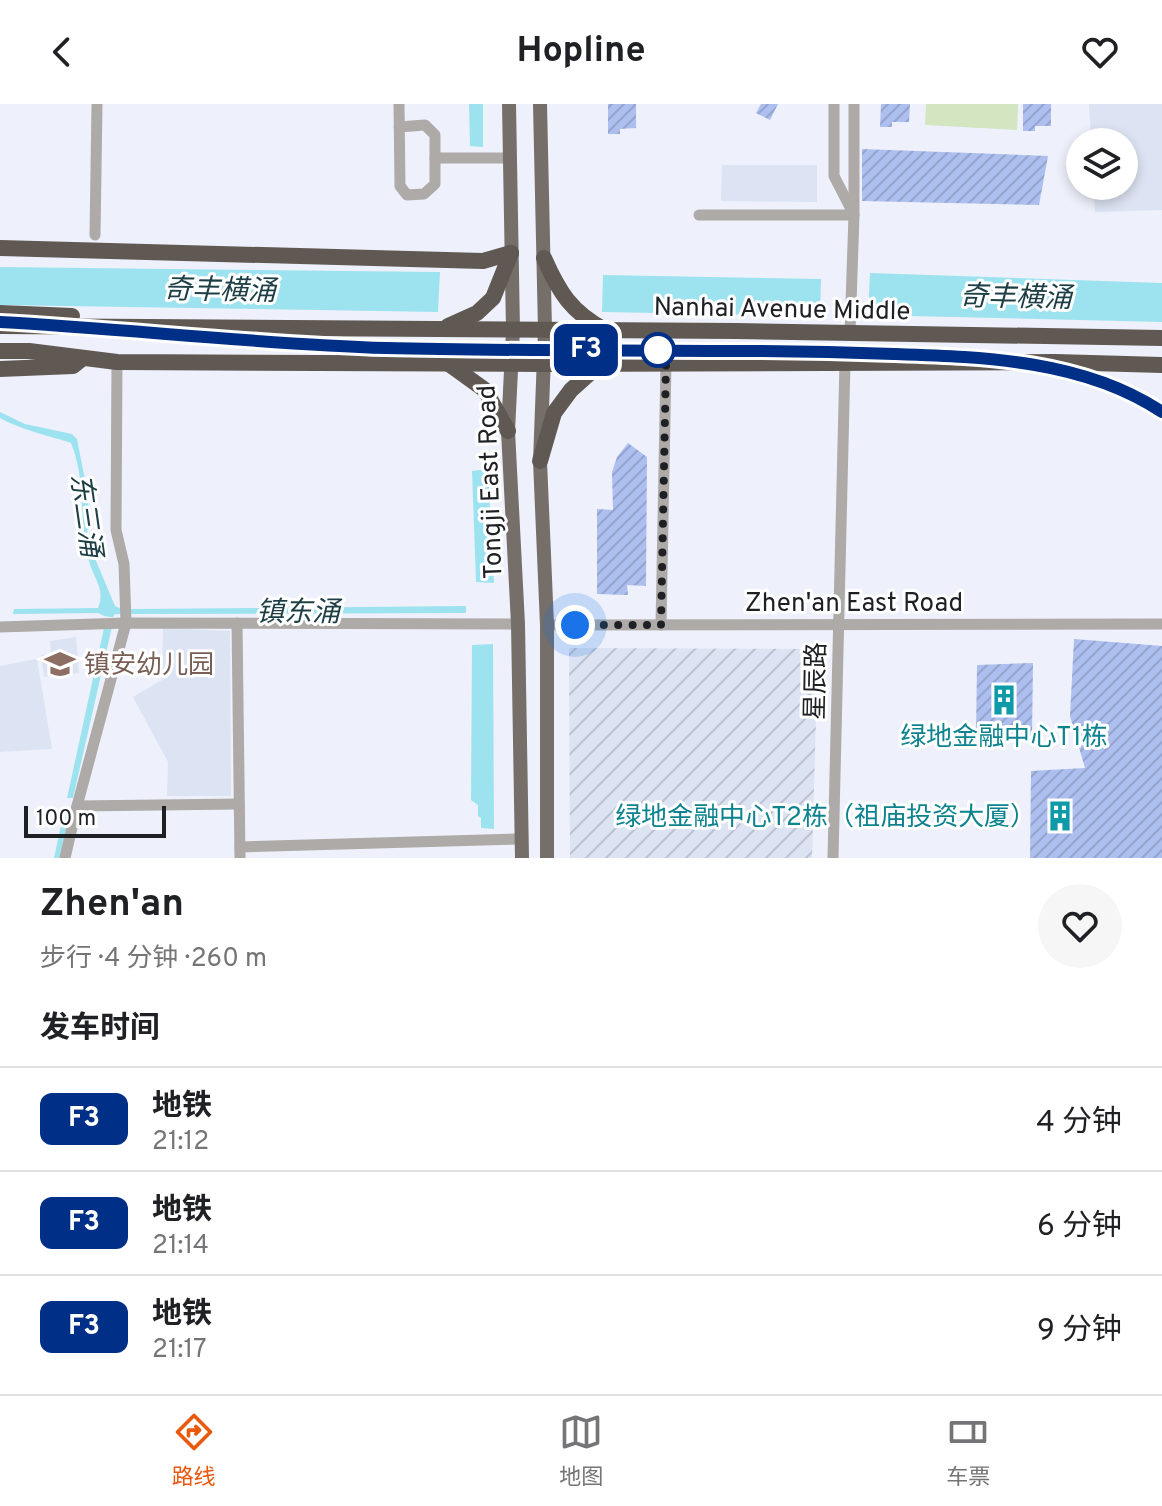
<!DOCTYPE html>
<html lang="zh">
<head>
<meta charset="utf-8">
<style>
	body { margin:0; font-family:Overpass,"Noto Sans SC",sans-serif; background:#f6f6f6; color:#202124; height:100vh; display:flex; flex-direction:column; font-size:30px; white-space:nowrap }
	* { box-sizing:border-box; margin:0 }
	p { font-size:26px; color:#757577 }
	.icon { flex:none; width:44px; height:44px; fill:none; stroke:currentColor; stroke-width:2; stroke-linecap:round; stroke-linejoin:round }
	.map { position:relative; height:754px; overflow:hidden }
	.details { display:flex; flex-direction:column; background:#fff; flex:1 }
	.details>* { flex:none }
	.badge { padding:0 16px; border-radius:12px; font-size:28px; line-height:52px }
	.tools { position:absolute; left:1066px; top:24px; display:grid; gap:16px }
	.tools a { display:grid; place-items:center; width:72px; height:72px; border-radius:50%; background:#fff; box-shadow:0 4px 12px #0003; font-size:40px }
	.scale { position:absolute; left:24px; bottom:20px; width:142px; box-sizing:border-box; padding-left:8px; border:4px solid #1f2024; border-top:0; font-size:22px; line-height:28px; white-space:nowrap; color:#1f2024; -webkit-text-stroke:6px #fff; paint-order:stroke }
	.you { position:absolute; width:40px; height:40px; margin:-20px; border:6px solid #fff; border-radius:50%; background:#1a73e8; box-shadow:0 0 0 12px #1a73e833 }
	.map>.badge { position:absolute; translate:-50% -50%; box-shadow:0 0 0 4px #fff }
	h2 { padding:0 40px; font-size:30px; line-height:72px }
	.round { display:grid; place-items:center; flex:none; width:84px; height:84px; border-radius:42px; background:#f6f6f6 }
	.head { display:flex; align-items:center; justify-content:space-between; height:136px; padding:0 40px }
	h1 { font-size:38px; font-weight:700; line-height:60px }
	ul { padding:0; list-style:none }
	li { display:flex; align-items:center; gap:24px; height:104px; padding:0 40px; border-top:2px solid #e0e0e0 }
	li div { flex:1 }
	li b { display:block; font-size:30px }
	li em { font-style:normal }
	li .badge { min-width:88px; font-weight:700; text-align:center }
	header { display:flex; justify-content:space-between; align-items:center; height:104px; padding:0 40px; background:#fff; font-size:36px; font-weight:700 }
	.tab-bar { display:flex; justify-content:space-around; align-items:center; height:112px; border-top:2px solid #e0e0e0; background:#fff; font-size:22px; color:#757577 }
	.tab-bar a { display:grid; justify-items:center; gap:4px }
	.tab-bar .current { color:#ea580c }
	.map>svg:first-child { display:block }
	.built { fill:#dce3f2 }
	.industrial { fill:url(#industrial-furrows) }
	.green { fill:#d4e5c1 }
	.water { fill:#9de3ef }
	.building { fill:url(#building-hatch) }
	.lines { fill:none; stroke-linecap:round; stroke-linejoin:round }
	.minor { stroke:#adaaa7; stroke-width:11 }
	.major { stroke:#756e69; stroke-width:14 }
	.highway { stroke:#605953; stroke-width:16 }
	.line-casing { stroke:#fff; stroke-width:18 }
	.line { stroke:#002f87; stroke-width:12 }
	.walk { stroke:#1f2024; stroke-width:8; stroke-dasharray:0 14.4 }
	.stop-dot { fill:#fff; stroke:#002f87; stroke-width:4 }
	.labels { text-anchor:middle; stroke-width:6; stroke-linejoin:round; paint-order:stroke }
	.street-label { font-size:26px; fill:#1f2024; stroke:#fff }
	.education-label { font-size:26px; fill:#785e54; stroke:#fff; text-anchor:start }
	.culture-label { font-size:26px; fill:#0d838f; stroke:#fff }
	.water-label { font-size:28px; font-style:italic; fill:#1c3e44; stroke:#fff }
</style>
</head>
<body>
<header><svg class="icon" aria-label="back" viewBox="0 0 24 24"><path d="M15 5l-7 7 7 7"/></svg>Hopline<svg class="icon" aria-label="heart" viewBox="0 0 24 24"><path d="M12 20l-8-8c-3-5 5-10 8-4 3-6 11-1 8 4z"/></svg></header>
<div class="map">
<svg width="1162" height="754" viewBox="0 0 1162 754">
	<defs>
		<pattern id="industrial-furrows" width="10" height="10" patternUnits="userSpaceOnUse" patternTransform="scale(2)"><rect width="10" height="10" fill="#dce3f2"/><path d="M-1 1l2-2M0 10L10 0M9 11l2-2" fill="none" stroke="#bcc2cf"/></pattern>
		<pattern id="building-hatch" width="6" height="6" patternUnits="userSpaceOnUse" patternTransform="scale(2)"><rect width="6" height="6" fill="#adbfef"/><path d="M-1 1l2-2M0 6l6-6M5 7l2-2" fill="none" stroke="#94a4cd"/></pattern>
	</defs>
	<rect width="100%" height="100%" fill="#eef1fb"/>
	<g class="built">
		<path d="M1089 0H1162V106L1095 108 1093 82H1124V38H1091Z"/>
		<path d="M722 61H817V98L721 97Z"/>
		<path d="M163 524 230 527 231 692H167L168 658 133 593 162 576Z"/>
		<path d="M76 533 79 569 44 573 41 551 51 550 50 537Z"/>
		<path d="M37 555 52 645 0 648V562Z"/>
	</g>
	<path class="industrial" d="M569 544 818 545 812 754H570Z"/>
	<path class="green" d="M926 0H1018L1017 26 925 21Z"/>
	<g class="water">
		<path d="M469 0H483V43L470 42Z"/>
		<path d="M0 163 440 168 438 208 0 201Z"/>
		<path d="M870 169 1162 179V218L868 211Z"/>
		<path d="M603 171 821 175 820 212 602 208Z"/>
		<path d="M0 308 25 320 72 330 77 335 88 391 89 419 86 433 115 502 124 506V510H115L113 513C106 513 104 512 98 509L13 510 14 505 98 504C106 485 93 474 89 457 78 418 87 378 71 339 47 331 21 326 0 314Z"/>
		<path d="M488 365 494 479 476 478 472 367Z"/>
		<path d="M466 502V509L130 510V505Z"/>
		<path d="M112 523 73 694H67L104 524Z"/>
		<path d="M493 540 494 725 481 724V714L478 712V701L471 696 472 541Z"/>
		<path d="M64 707H70L60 754H54Z"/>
	</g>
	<g class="building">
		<path d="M608 0H636V24L620 25V30H608Z"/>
		<path d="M761 0H778L770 16 756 9Z"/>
		<path d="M881 0H910L909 18H892V23H880Z"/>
		<path d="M1023 0H1051V22H1035V27H1023Z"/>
		<path d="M862 45 1048 52 1039 101 862 97Z"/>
		<path d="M628 339 647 353 646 482 627 481 628 491 597 490V405L613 406 612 368 617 353Z"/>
		<path d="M1074 535 1162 542V754H1030L1031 667 1085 664 1070 612Z"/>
		<path d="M1033 559 1032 632 976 631 977 561Z"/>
	</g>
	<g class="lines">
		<g class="minor">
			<path d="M399 0 400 82 407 91 424 90 435 80V31L425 21 399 23"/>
			<path d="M834 0V72L852 107"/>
			<path d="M435 54H509"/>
			<path d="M699 111H854"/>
			<path d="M95 131 97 0"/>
			<path d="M850 229 854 111V0"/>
			<path d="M237 519 240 754"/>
			<path d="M547 521 1162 520"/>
			<path d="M661 521 666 259"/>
			<path d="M0 523 126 519 518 520"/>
			<path d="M77 702 239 700"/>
			<path d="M240 743 521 735"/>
			<path d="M65 754 77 702 126 519 124 460 116 426 117 258"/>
			<path d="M833 754 845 258"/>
		</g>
		<g class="major">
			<path d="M509 0 513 226 508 327 518 520 522 754"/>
			<path d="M540 0 545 226 540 357 547 521V754"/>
		</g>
		<g class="highway">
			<path d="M0 144 483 157 511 149"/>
			<path d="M544 154C559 188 571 208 605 226"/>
			<path d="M0 209 72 212"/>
			<path d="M0 222 736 227 1162 234"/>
			<path d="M448 222 477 209 493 194 511 149"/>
			<path d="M0 247H29L117 258 544 260 1055 258 1162 261"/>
			<path d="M449 260 485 286 508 327"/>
			<path d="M0 265 73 262 83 254"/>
			<path d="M540 357 554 309 571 286 600 260"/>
		</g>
	</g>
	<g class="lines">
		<g class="line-casing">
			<path id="line" d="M0 218C129 225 257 240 386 244 501 247 616 246 731 247 785 247 840 248 894 250 985 253 1084 256 1162 308"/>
		</g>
		<use href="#line" class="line"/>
		<path class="walk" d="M575 521H661L666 259 658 246"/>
	</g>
	<defs>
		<g id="school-bare" transform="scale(2.4)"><path d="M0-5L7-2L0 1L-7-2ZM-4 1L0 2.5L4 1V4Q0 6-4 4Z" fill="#8d6e63" stroke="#fff" stroke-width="2.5" paint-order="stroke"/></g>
		<g id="building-bare" transform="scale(2.4)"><path d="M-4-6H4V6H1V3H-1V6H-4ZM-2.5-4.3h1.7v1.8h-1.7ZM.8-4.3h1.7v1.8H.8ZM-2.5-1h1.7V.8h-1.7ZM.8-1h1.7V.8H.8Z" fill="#0f9aa8" stroke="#fff" stroke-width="2.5" paint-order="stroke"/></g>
	</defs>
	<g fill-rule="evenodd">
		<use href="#school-bare" x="60" y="560"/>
		<use href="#building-bare" x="1004" y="596"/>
		<use href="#building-bare" x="1060" y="712"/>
	</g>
	<circle class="stop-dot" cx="658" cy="246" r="16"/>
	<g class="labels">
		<g class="street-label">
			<text transform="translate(782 204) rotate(1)" y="9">Nanhai Avenue Middle</text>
			<text transform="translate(489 378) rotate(-92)" y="9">Tongji East Road</text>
			<text x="854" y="507">Zhen'an East Road</text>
			<text transform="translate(815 577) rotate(-89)" y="9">星辰路</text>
		</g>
		<g class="education-label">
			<text x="84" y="569">镇安幼儿园</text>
		</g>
		<g class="culture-label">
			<text x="1004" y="641">绿地金融中心T1栋</text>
			<text x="1036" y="721" text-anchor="end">绿地金融中心T2栋（祖庙投资大厦）</text>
		</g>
		<g class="water-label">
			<text transform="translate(220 185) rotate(1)" y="10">奇丰横涌</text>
			<text transform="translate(1016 192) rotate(1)" y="10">奇丰横涌</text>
			<text transform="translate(87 411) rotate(82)" y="10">东三涌</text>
			<text x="298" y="517">镇东涌</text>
		</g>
	</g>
</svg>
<div class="tools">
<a><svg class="icon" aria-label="layers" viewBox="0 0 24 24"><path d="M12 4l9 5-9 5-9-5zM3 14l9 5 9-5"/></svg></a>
</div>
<div class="scale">100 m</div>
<div class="you" style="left:575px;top:521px"></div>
<b class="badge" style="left:586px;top:246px;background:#002f87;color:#fff">F3</b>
</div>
<section class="details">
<div class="head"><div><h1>Zhen'an</h1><p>步行 · 4 分钟 · 260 m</p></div><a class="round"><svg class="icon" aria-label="heart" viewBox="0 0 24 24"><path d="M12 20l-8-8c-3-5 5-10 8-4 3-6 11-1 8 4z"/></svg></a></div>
<h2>发车时间</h2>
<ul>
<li><span class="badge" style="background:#002f87;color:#fff">F3</span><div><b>地铁</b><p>21:12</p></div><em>4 分钟</em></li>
<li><span class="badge" style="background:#002f87;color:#fff">F3</span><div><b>地铁</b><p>21:14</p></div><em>6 分钟</em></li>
<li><span class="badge" style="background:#002f87;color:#fff">F3</span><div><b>地铁</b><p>21:17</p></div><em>9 分钟</em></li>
</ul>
</section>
<nav class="tab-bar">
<a class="current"><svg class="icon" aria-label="directions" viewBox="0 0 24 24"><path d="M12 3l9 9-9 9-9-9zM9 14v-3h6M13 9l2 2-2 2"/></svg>路线</a>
<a><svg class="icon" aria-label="map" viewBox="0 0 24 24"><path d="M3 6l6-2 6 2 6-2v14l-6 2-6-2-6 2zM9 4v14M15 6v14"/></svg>地图</a>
<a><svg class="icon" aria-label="tickets" viewBox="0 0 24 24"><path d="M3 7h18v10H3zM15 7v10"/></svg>车票</a>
</nav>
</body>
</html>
